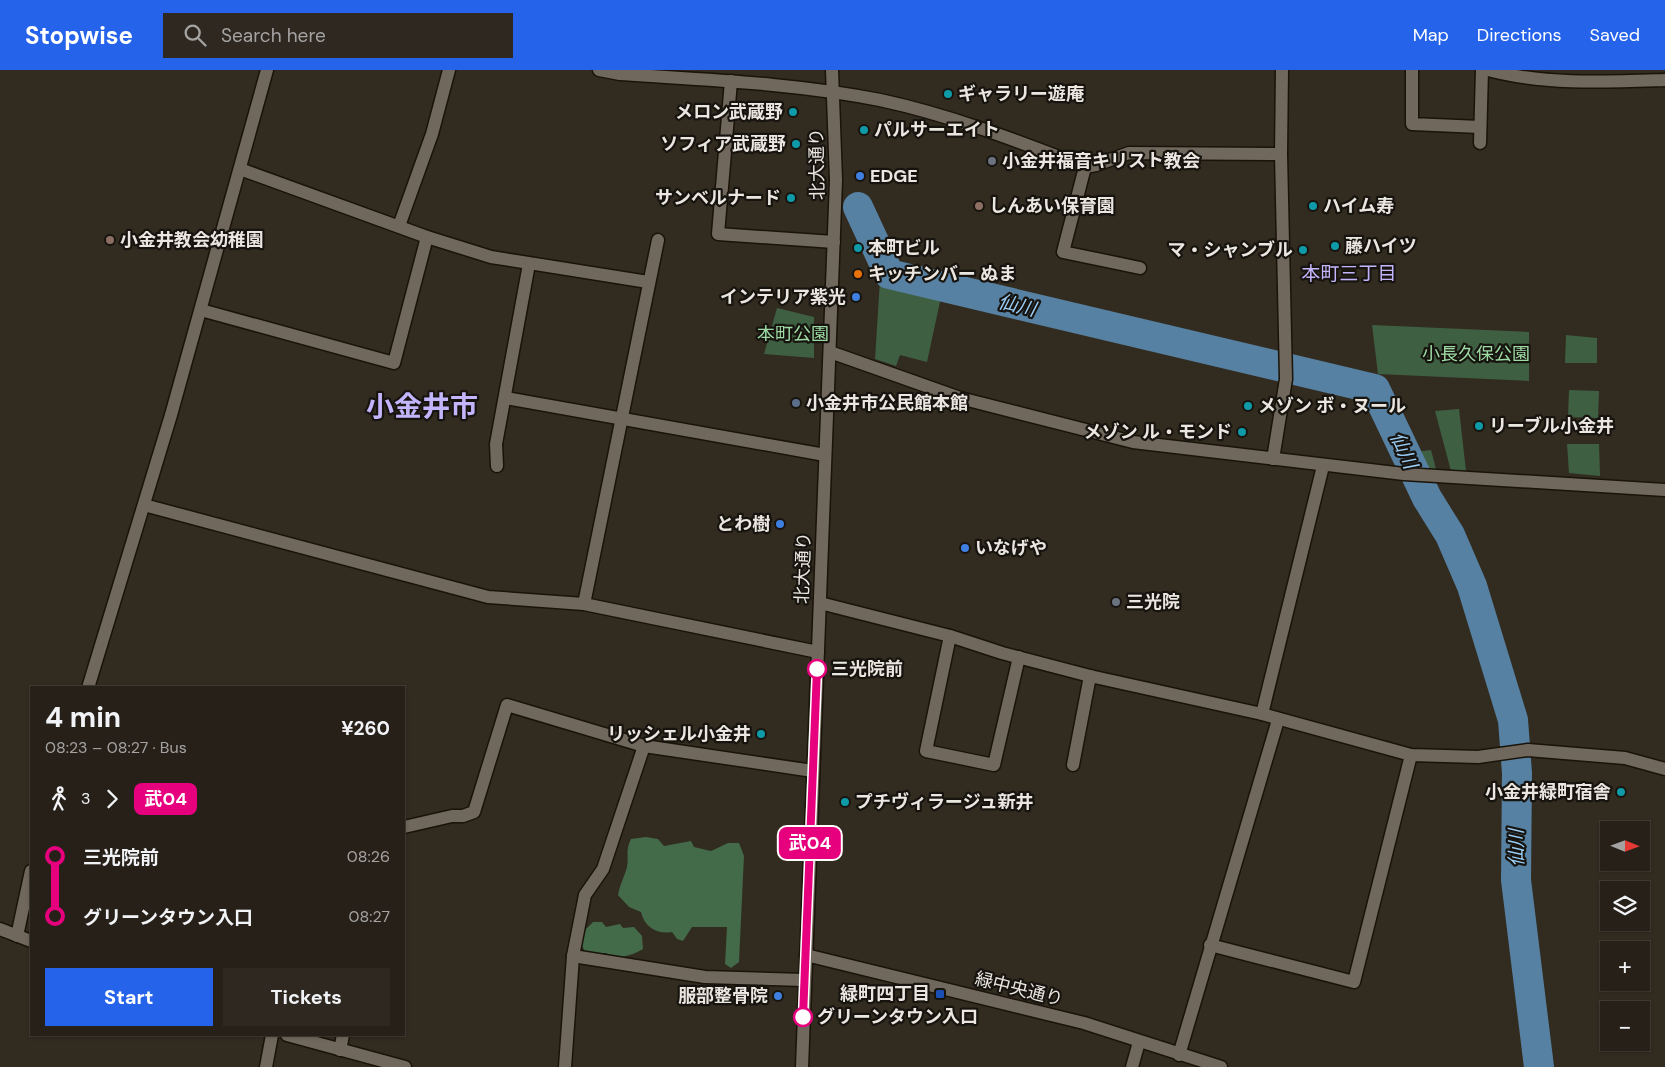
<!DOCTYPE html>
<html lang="en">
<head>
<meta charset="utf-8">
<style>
	body { margin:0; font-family:"DM Sans","Noto Sans JP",sans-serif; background:#2e2821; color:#f1f3f6; height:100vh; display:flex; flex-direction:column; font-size:19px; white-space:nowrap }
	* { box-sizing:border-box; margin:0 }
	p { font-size:16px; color:#a4a3a2 }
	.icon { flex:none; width:28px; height:28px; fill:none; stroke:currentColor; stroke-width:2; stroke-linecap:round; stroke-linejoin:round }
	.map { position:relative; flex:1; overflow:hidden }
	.details { position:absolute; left:30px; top:616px; width:375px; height:350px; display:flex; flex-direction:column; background:#262018; border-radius:0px; box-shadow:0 1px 4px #0004,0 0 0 1px #423e37 }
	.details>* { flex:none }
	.badge { padding:0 10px; border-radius:8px; font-size:18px; line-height:32px }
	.needle { width:32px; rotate:91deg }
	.buttons { position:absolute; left:1600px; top:751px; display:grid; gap:10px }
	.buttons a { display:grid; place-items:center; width:50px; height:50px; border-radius:0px; background:#262018; box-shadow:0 1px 4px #0004,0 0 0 1px #423e37; font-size:25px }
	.map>.badge { position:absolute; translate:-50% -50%; box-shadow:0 0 0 2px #fff }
	.legs { display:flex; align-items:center; gap:8px; height:55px; padding:0 15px; font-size:16px }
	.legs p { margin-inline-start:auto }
	.overview { display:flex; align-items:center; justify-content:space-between; height:85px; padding:0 15px }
	h1 { font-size:28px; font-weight:700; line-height:38px }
	.cta { display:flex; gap:10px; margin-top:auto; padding:10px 15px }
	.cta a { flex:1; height:58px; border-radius:0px; background:#2563eb; color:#fff; font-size:20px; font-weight:700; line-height:58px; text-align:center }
	.cta a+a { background:#2e2821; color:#f1f3f6 }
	ul { padding:0 15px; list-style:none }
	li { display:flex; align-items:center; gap:18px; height:60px; font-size:19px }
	li i { display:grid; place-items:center; width:8px; height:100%; margin:0 6px; background:currentColor }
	li i::after { content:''; width:12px; height:12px; margin:-6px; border:4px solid; border-radius:50%; background:#262018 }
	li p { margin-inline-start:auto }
	li:first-child i { background:linear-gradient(#0000 50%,currentColor 0) }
	li:last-child i { background:linear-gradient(currentColor 50%,#0000 0) }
	header { display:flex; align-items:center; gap:30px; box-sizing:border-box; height:70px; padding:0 25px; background:#2563eb; color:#fff }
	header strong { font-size:24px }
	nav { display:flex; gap:28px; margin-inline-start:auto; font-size:18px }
	.search { width:350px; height:45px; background:#2e2821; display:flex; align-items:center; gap:12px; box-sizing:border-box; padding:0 18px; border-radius:0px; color:#a4a3a2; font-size:19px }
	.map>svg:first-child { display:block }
	.green { fill:#3e5f42 }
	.forest { fill:#436a49 }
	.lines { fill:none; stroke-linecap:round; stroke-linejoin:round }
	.river { stroke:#5681a2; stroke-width:30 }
	.minor-casing { stroke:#191309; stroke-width:15 }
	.minor { stroke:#70685c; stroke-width:12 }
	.line-1-casing { stroke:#fff; stroke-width:11 }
	.line-1 { stroke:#e6007e; stroke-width:8 }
	.culture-dot { fill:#0f9aa8; stroke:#17140f; stroke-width:2 }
	.worship-dot { fill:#6b7280; stroke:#17140f; stroke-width:2 }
	.shop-dot { fill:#3f7fe0; stroke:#17140f; stroke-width:2 }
	.education-dot { fill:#8d6e63; stroke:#17140f; stroke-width:2 }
	.food-dot { fill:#e8710a; stroke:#17140f; stroke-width:2 }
	.service-dot { fill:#5c6f8a; stroke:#17140f; stroke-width:2 }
	.stop-1-dot { fill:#fff; stroke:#e6007e; stroke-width:2.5 }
	.transit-dot { fill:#1a4fb4; stroke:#17140f; stroke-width:2 }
	.labels { text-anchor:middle; stroke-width:4.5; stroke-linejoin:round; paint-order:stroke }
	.poi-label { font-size:18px; font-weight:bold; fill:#ebe7e0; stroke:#17140f; text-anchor:start }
	.street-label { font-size:18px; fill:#ebe7e0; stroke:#17140f }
	.park-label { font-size:18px; fill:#9ddba4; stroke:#17140f }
	.stop-label { font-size:18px; font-weight:bold; fill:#ebe7e0; stroke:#17140f; text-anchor:start }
	.neighbourhood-label { font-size:19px; fill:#c2b5fc; stroke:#17140f }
	.water-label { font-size:19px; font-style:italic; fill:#9acef7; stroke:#17140f }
	.town-label { font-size:28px; font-weight:bold; fill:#c2b5fc; stroke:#17140f }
</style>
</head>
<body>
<header>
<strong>Stopwise</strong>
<div class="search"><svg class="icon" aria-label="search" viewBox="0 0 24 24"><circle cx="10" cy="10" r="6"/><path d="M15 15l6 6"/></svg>Search here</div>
<nav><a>Map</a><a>Directions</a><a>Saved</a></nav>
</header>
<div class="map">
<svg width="1665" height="997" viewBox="0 0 1665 997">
	<rect width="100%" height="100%" fill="#322b20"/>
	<g class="green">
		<path d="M880 210 941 227 927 292 900 285 896 296 875 289Z"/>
		<path d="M777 238 814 247V288L764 284Z"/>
		<path d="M1372 255 1529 262V311L1378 304Z"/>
		<path d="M1566 265 1597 268V293H1565Z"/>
		<path d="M1569 320 1599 321 1598 348 1568 347Z"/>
		<path d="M1459 339 1466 401H1451L1435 341Z"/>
		<path d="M1567 374H1599L1600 406 1569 403Z"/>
		<path d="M1431 380 1436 399 1419 398 1414 382Z"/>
	</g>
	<g class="forest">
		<path d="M646 767 658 769 664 776 691 771 694 777 711 781 728 773H739L744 786 739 892 731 898 725 894 727 857H692L683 871 677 869 672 862C658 865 644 857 641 842L629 837 618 825C620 814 625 805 627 797 629 785 625 781 631 769Z"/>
		<path d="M593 852H602L606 857 620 854 623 858 634 857 642 866 643 879C633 885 622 888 611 887L606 883H586L581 874 584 861Z"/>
	</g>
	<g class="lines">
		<path class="river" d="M858 137 889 204 1375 319 1427 428 1450 465 1472 516 1513 650 1517 703 1516 810 1539 997"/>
		<g class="minor-casing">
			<g id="minor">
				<path d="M599 0 620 4C707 10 794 13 880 30 950 45 1018 71 1085 97L1096 95 1129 83 1281 84"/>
				<path d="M1412 0V54L1480 57"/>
				<path d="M1488 0C1545 15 1606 12 1665 10"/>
				<path d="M731 11 718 164 834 172"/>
				<path d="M1480 73 1482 0"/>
				<path d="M1085 97 1063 182 1140 198"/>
				<path d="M240 99 427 167 491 187 648 212"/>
				<path d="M399 156 432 64 449 0"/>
				<path d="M201 240 394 293 427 167"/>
				<path d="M830 282 960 328 1133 372 1404 404 1665 420"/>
				<path d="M506 328 825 385"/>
				<path d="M1273 389 1286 309 1281 84 1282 0"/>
				<path d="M497 396 496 374 529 194"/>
				<path d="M144 435 488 527 584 534 818 582"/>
				<path d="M820 533 950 566 1002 583 1090 606 1262 644 1411 685 1478 687 1528 680 1625 688 1665 699"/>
				<path d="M584 534 658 170"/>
				<path d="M950 566 926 681 994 695 1019 587"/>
				<path d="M88 618 171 345 267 0"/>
				<path d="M1262 644 1323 396"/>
				<path d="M1073 695 1090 606"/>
				<path d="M404 757 452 746H463L474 742 507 635 644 676 813 701"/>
				<path d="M0 859 31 871"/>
				<path d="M17 866 31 801"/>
				<path d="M1210 875 1354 912 1411 685"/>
				<path d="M806 885 1084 953 1221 997"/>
				<path d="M573 886 705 907 804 910"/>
				<path d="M287 965 405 997"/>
				<path d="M340 980 343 965"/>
				<path d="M1179 985 1278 650"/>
				<path d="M266 997 272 965"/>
				<path d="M565 997 573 886 585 825 603 799 644 676"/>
				<path d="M802 997 836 110 832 0"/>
				<path d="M1132 997 1139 972"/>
			</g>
		</g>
		<use href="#minor" class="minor"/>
	</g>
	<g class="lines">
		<g class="line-1-casing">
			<path id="line-1" d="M803 947 817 599"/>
		</g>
		<use href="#line-1" class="line-1"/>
	</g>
	<g class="culture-dot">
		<circle cx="948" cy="24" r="5"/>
		<circle cx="793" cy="42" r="5"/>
		<circle cx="864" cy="60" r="5"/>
		<circle cx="796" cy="74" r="5"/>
		<circle cx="791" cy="128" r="5"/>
		<circle cx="1313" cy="136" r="5"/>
		<circle cx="1335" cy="176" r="5"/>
		<circle cx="858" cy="178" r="5"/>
		<circle cx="1303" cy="180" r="5"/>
		<circle cx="1248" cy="336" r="5"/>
		<circle cx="1479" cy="356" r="5"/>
		<circle cx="1242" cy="362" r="5"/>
		<circle cx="761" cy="664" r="5"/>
		<circle cx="1621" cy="722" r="5"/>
		<circle cx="845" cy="732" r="5"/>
	</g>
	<g class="worship-dot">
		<circle cx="992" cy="91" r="5"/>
		<circle cx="1116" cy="532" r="5"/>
	</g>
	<g class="shop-dot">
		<circle cx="860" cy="106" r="5"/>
		<circle cx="856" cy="227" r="5"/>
		<circle cx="780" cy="454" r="5"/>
		<circle cx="965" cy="478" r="5"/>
		<circle cx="778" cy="926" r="5"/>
	</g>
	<g class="education-dot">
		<circle cx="979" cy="136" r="5"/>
		<circle cx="110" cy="170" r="5"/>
	</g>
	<circle class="food-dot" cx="858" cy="204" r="5"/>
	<circle class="service-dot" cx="796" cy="333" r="5"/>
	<g class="stop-1-dot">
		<circle cx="817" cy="599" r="9"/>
		<circle cx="803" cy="947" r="9"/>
	</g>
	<rect class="transit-dot" x="935" y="919" width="10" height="10" rx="2.5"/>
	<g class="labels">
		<g class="poi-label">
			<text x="958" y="30">ギャラリー遊庵</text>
			<text x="783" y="48" text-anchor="end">メロン武蔵野</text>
			<text x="874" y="66">パルサーエイト</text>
			<text x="786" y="80" text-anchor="end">ソフィア武蔵野</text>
			<text x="1002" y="97">小金井福音キリスト教会</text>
			<text x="870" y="112">EDGE</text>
			<text x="781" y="134" text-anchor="end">サンベルナード</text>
			<text x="989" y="142">しんあい保育園</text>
			<text x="1323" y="142">ハイム寿</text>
			<text x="120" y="176">小金井教会幼稚園</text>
			<text x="1345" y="182">藤ハイツ</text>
			<text x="868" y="184">本町ビル</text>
			<text x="1293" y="186" text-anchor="end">マ・シャンブル</text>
			<text x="868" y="210">キッチンバー ぬま</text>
			<text x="846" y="233" text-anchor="end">インテリア紫光</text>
			<text x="806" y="339">小金井市公民館本館</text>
			<text x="1258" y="342">メゾン ボ・ヌール</text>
			<text x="1489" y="362">リーブル小金井</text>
			<text x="1232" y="368" text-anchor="end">メゾン ル・モンド</text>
			<text x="770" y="460" text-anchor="end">とわ樹</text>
			<text x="975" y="484">いなげや</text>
			<text x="1126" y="538">三光院</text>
			<text x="751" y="670" text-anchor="end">リッシェル小金井</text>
			<text x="1611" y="728" text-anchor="end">小金井緑町宿舎</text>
			<text x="855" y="738">プチヴィラージュ新井</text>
			<text x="930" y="930" text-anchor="end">緑町四丁目</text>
			<text x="768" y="932" text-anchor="end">服部整骨院</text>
		</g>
		<g class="street-label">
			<text transform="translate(817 94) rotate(-91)" y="6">北大通り</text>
			<text transform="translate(803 498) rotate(-88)" y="6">北大通り</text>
			<text transform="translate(1019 919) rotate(14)" y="6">緑中央通り</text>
		</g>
		<g class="park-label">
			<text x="793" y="270">本町公園</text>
			<text x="1476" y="290">小長久保公園</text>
		</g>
		<g class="stop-label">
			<text x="831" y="605">三光院前</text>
			<text x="817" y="953">グリーンタウン入口</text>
		</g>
		<g class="neighbourhood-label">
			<text x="1349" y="210">本町三丁目</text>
		</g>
		<g class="water-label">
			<text transform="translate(1017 235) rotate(13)" y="7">仙川</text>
			<text transform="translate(1404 380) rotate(65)" y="7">仙川</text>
			<text transform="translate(1516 778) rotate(-91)" y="7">仙川</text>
		</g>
		<g class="town-label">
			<text x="422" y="346">小金井市</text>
		</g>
	</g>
</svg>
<div class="buttons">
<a><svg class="needle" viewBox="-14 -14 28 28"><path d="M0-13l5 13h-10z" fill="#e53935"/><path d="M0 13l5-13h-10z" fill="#a4a3a2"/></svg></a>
<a><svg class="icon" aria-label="layers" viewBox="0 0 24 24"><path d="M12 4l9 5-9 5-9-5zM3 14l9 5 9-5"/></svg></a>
<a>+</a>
<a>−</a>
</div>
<b class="badge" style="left:810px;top:773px;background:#e6007e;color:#fff">武04</b>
<section class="details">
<div class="overview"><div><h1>4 min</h1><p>08:23 – 08:27 · Bus</p></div><b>¥260</b></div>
<div class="legs"><svg class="icon" aria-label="walk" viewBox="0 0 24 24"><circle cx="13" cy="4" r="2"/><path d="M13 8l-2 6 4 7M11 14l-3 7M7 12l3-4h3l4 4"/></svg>3<svg class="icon" aria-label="forward" viewBox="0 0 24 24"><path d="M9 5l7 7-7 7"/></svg><b class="badge" style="background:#e6007e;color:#fff">武04</b></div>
<ul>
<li><i style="color:#e6007e"></i><b>三光院前</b><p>08:26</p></li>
<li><i style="color:#e6007e"></i><b>グリーンタウン入口</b><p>08:27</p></li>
</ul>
<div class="cta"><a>Start</a><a>Tickets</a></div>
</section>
</div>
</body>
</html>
